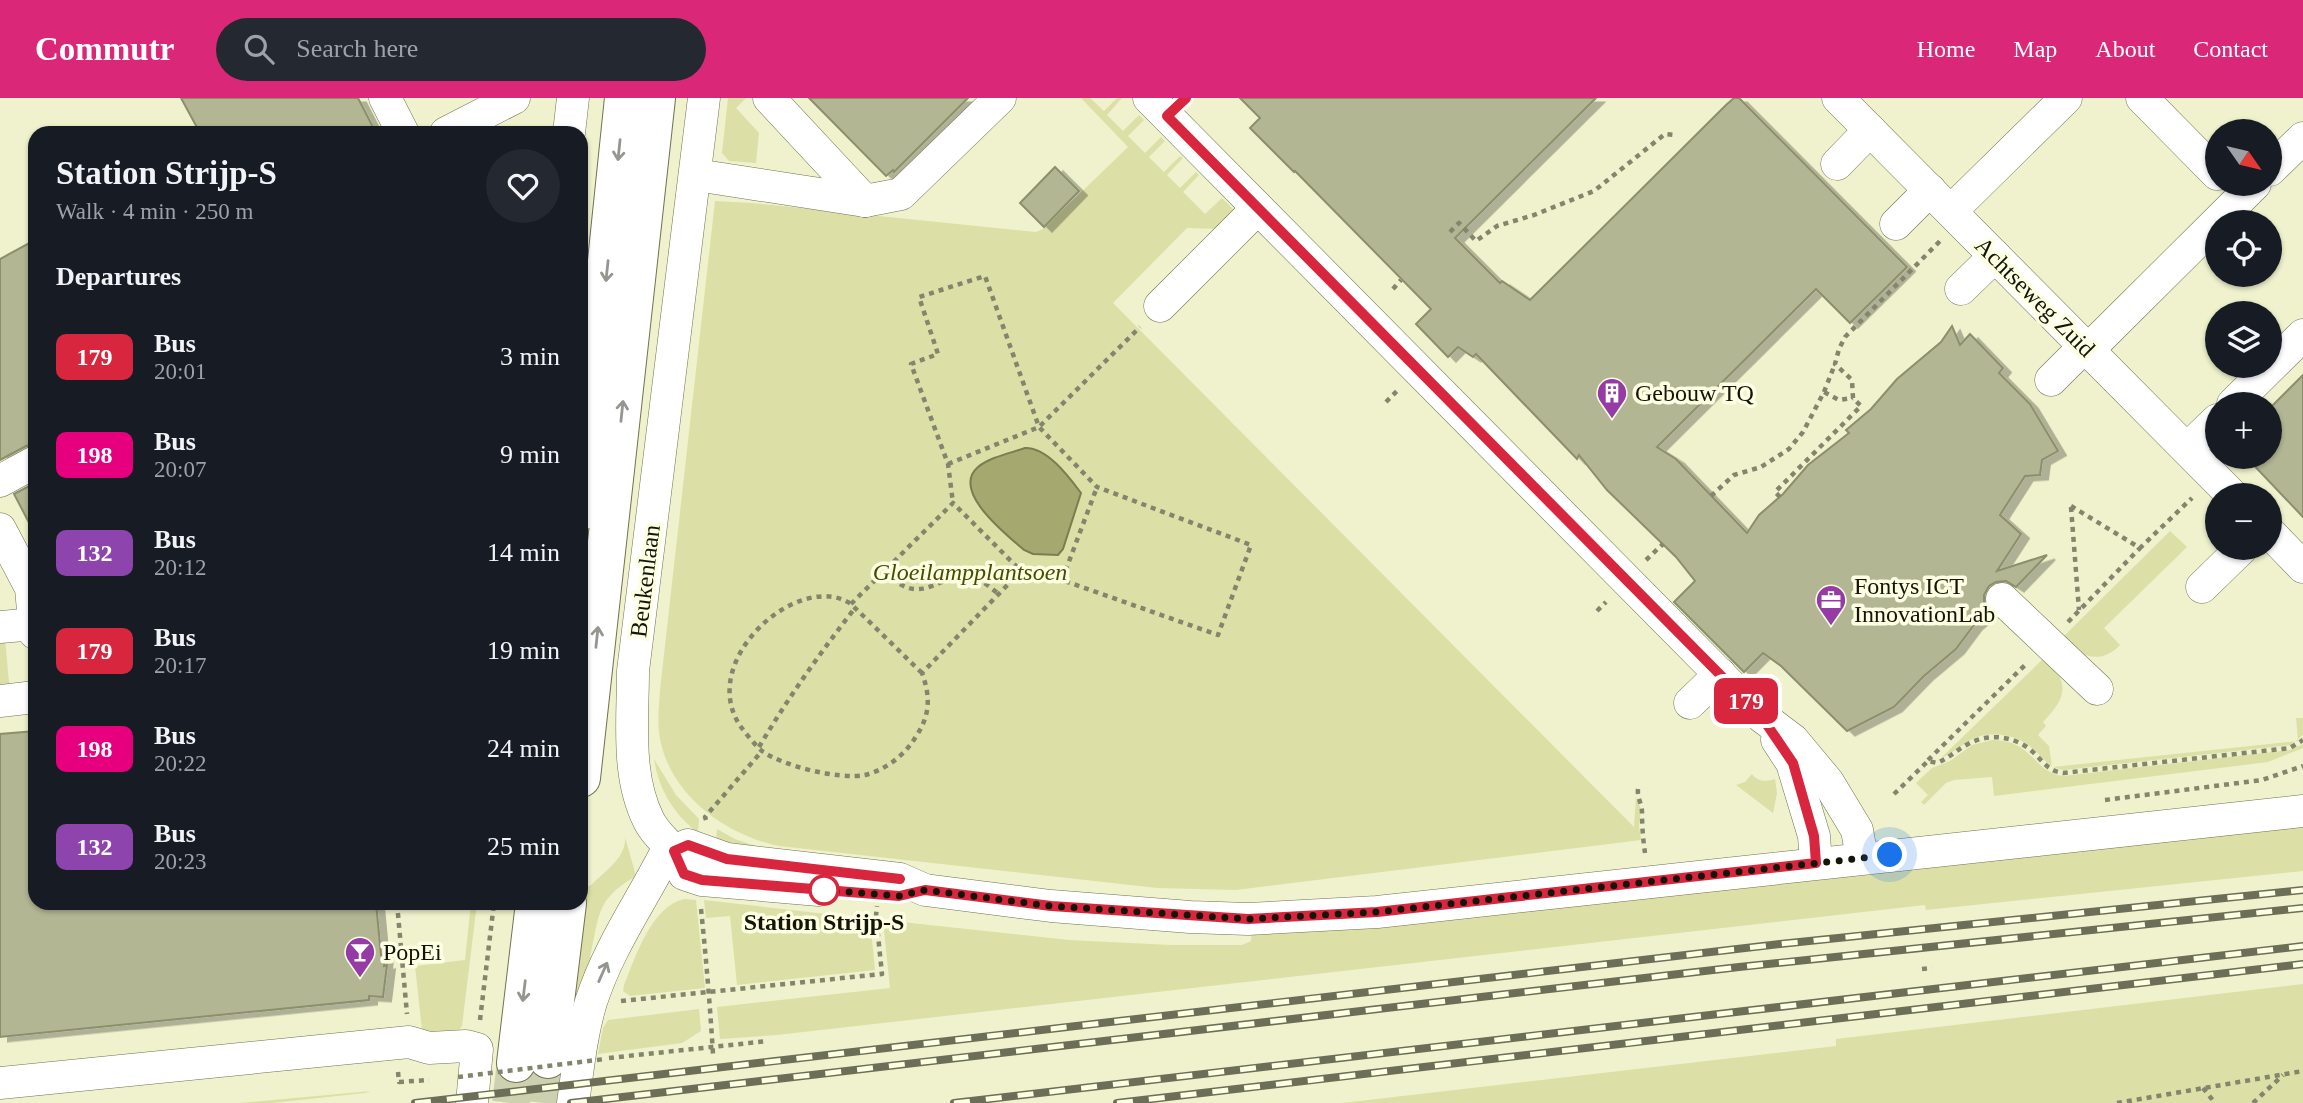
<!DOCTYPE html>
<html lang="en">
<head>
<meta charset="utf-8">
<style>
	body { margin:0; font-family:"Times New Roman",serif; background:#242831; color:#f1f3f6; height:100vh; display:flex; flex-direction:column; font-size:26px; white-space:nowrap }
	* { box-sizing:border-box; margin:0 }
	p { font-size:23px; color:#9ea1a6 }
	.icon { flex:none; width:38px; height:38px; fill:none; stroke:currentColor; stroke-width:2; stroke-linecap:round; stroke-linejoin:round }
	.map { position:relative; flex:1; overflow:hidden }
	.panel { position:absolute; left:28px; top:28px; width:560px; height:784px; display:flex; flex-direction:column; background:#171b24; border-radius:21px; box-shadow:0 2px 5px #0004 }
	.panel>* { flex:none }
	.badge { padding:0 14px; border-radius:10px; font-size:24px; line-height:46px }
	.needle { width:46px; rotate:124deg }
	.controls { position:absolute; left:2205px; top:21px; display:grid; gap:14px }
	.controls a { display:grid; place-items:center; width:77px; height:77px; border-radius:50%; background:#171b24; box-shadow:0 2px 5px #0004; font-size:35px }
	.you { position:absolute; width:35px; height:35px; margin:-18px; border:5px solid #fff; border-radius:50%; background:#1a73e8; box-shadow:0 0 0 10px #1a73e833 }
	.map>.badge { position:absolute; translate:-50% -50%; box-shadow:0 0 0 4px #fff }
	h2 { padding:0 28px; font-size:26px; line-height:63px }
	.round { display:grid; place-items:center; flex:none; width:74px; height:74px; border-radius:37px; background:#242831 }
	.headline { display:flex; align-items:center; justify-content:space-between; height:119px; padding:0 28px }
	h1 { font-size:33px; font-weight:600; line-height:52px }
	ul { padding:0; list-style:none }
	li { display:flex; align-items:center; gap:21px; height:98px; padding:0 28px }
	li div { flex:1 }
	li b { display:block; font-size:26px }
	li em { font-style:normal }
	li .badge { min-width:77px; font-weight:700; text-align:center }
	header { display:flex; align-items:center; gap:42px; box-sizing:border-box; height:98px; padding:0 35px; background:#db2777; color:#fff }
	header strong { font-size:33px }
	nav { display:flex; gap:38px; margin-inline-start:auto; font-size:24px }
	.search { width:490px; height:63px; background:#242831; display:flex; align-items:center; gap:18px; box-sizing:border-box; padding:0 24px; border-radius:38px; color:#9ea1a6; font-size:26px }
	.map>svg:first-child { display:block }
	.green { fill:#dce0a6 }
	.water { fill:#a5a96f; stroke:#7a7d50; stroke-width:2 }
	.building { fill:#b3b693; stroke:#8c8f6c; stroke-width:2; filter:url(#shadow) }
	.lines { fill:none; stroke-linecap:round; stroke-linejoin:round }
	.major-tunnel { stroke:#ced1af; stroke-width:38; stroke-dasharray:38 19; stroke-linecap:butt }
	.minor-casing { stroke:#707251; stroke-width:33 }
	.major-casing { stroke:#707251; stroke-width:40 }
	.path { stroke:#83856c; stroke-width:4.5; stroke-dasharray:5 5; stroke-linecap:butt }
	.minor { stroke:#fff; stroke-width:32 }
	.major { stroke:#fff; stroke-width:38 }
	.rail-casing { stroke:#6c6e57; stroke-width:8 }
	.rail { stroke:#fcffe1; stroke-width:5; stroke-dasharray:16; stroke-linecap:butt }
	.path-bridge { stroke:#83856c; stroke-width:4.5; stroke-dasharray:5 5; stroke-linecap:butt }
	.oneway { stroke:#959690 }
	.line-casing { stroke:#fff; stroke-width:16 }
	.line { stroke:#d7263d; stroke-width:10 }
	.walk { stroke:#141508; stroke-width:7; stroke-dasharray:0 12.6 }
	.stop-dot { fill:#fff; stroke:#d7263d; stroke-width:3.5 }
	.labels { text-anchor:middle; stroke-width:7; stroke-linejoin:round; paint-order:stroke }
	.street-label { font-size:24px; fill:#141508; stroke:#fcffe1 }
	.poi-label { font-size:24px; fill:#141508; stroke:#fcffe1; text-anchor:start }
	.park-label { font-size:24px; font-style:italic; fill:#494b01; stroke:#fcffe1 }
	.stop-label { font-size:24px; font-weight:bold; fill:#141508; stroke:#fcffe1 }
</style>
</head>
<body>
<header>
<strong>Commutr</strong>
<div class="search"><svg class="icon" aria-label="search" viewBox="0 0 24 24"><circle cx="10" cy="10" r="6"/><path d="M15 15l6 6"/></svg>Search here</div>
<nav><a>Home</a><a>Map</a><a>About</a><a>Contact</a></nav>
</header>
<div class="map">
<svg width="2303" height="1005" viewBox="0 0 2303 1005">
	<defs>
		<filter id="shadow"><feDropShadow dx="8" dy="4.5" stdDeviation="0" flood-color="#0004"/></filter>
	</defs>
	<rect width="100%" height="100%" fill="#eff2cd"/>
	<g class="green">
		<path d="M728 0H746L736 10 759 35 756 65 729 63 722 55Z"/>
		<path d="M1081 0H1090L1104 13 1117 0H1122L1107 17 1123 33 1139 17 1144 22 1128 38 1145 55 1161 39 1165 43 1149 59 1164 74 1180 58 1183 60 1167 77 1180 90 1196 74 1199 77 1183 94 1205 116 1222 100 1233 111 1218 131 1187 130 1113 205 1634 729 1636 699 1641 711 1639 728 1641 742 1236 792 1157 790 779 748C726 737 671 698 660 641 657 625 659 608 660 592L715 103 751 105 1036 134 1043 131 1128 49Z"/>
		<path d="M2170 433 2187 449 2104 530 2120 547C2100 568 2080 558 2061 541Z"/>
		<path d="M5 541 10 595 0 596V542Z"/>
		<path d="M2046 558C2069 586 2068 598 2043 624L2046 628 2038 637 2049 648 2052 669 2298 643 2296 620H2303V637L2291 647 2064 672C2048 670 2045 661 2033 651 2019 638 1999 634 1980 638 1965 642 1955 655 1941 660Z"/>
		<path d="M1992 642C2034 642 2032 674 2063 678L2290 652 2303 646V650L2268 664 1994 698 1992 679 1954 682 1946 685 1924 707 1921 704 1928 697 1916 685 1932 670 1950 663 1972 647Z"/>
		<path d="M654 661 676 697 699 721 698 735C673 715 659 692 654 661Z"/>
		<path d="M1752 676C1758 684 1766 684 1775 681L1777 695 1773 715 1736 687 1745 684Z"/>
		<path d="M2303 725V773L1926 812 1925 807 777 937 720 941 717 909 890 890 883 822 1069 842 1171 847H1242L1251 843 1252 832Z"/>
		<path d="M717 731 735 741 765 751 716 745Z"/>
		<path d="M625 739 636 778C595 802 600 817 590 859L596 862 566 935 584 786 587 789 591 787C604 774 627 759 625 739Z"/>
		<path d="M684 801 696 802 705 890 630 898 623 893 624 887C636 858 651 809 684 801Z"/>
		<path d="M704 802 870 821 875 872 737 887 730 818 706 820Z"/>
		<path d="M471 805H477L462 928 453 941 422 932 415 868 465 862Z"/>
		<path d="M2303 886V1005H1342L1836 948V941Z"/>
		<path d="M699 911 701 933 682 945 598 956 603 930 608 922Z"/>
		<path d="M371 993 365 995 272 1005H240Z"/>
	</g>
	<path class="water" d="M1025 350C1047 349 1069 379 1081 395L1063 451 1058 457 1033 456 1024 452C1007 437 950 393 978 369 990 359 1011 355 1025 350Z"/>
	<g class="building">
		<path d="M181 0H358L376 35H200Z"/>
		<path d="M809 0H968L894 74 893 72 886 78Z"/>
		<path d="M1240 0H1596L1455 140 1500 185 1502 183 1530 202 1726 7 1734 0H1739L1907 169 1850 225 1816 191 1657 349 1676 361 1747 435 1759 417 1783 396 1808 367 1849 335 1846 332 1871 311 1897 281 1941 244 1952 228 1960 247 1970 236 2003 270 1999 275 2030 306 2058 353 2042 362 2040 377 2025 378 2000 417 2021 436 1997 473 2047 457 2016 489 2006 483 1996 484 1989 488 1984 497V506L1988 513 1985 516 1986 517 1974 527 1956 551 1924 578 1894 609 1847 633 1781 568 1763 555 1744 574 1674 504 1695 483 1676 459 1607 392 1579 357 1577 361 1476 256 1473 259 1458 249 1448 259 1416 226 1431 211 1295 73 1294 74 1250 30 1260 20Z"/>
		<path d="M1055 69 1079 93 1044 129 1020 105Z"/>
		<path d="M35 142V346L26 348 0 362V161Z"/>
		<path d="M2303 277V419L2246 359H2270V310Z"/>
		<path d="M35 385V436L14 396Z"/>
		<path d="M35 633V805H376L381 857 385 856 384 868 387 867 383 899 369 898V902L0 939V636Z"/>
	</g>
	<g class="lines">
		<g class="major-tunnel">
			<path d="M511 1005 516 965"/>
			<path d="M543 1005 548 961"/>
		</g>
		<g class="minor-casing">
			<g id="minor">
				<path d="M385 0 403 35"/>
				<path d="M704 0 633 573C633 622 626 678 649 723 655 735 664 742 673 752 678 758 681 769 684 776L702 782 819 792"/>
				<path d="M769 0 865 103"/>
				<path d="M1149 0 1761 618 1793 642 1828 684 1857 732 1862 760"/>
				<path d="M1838 0 2232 397"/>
				<path d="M2142 0 2217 76"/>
				<path d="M446 35 514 0"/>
				<path d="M569 35 573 0"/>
				<path d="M1837 66 1870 32"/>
				<path d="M2270 72 2303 40"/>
				<path d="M696 77 865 103 901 96 1000 0"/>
				<path d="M1951 113 2066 0"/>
				<path d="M1896 126 1930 92"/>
				<path d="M1961 191 1995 158"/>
				<path d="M1160 208 1258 110"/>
				<path d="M2088 252 2255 86"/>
				<path d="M2051 282 2085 248"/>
				<path d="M2233 306 2303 237"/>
				<path d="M2187 351 2217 322"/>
				<path d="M0 383 35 364"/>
				<path d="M0 431 31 490 35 535"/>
				<path d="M2270 435 2303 469"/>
				<path d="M2202 489 2242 450"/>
				<path d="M2002 501 2097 591"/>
				<path d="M0 529 35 526"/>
				<path d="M0 603 35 599"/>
				<path d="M1690 605 1720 576"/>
				<path d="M1777 642 1792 665 1814 738 1816 765"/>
				<path d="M674 753 688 747 727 761 900 781 925 792 1051 808 1190 819 1248 821 1377 814 2303 713"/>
				<path d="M0 985 409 944 429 950 466 948 477 951 472 1005"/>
				<path d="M573 1005C578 971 581 937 591 904 609 848 643 801 669 749"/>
			</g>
		</g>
		<g class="major-casing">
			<g id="major">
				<path d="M581 413 624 0"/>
				<path d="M581 680 656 0"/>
				<path d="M548 961 567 805"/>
				<path d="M516 965 535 805"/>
			</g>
		</g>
		<g class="path">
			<path d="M1450 134 1459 125 1476 143 1497 128 1534 117 1594 93 1665 36 1675 37"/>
			<path d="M1393 191 1401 182"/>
			<path d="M1824 294 1835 266"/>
			<path d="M1386 304 1399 291"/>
			<path d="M948 366 1039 329 1140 229"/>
			<path d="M1711 398 1734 377 1761 369 1789 351 1803 334 1824 294 1839 302 1853 300"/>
			<path d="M1780 399 1775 394 1861 308 1853 300 1852 282 1835 266 1839 251 1845 239 1940 143"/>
			<path d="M2071 408 2140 450 2192 400"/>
			<path d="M2071 409 2079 512"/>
			<path d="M1646 462 1663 446"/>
			<path d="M884 474C908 494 915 496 944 483 950 480 958 476 965 477 978 478 989 489 999 496"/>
			<path d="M1062 482 1097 389"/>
			<path d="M851 506 953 405 1021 473"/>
			<path d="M1597 513 1606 504"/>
			<path d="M2068 524 2140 450"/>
			<path d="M922 575 851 506C799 471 695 563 741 629 747 637 755 647 762 653 783 668 839 682 865 677 885 672 904 658 915 640 930 618 931 600 922 575L1021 473 1062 482 1218 537 1251 447 1097 389 1039 329 985 178 919 199 938 256 911 266 948 366 953 405"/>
			<path d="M759 649C788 600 820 555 855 510"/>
			<path d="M1928 662 2027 565"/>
			<path d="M1638 691C1637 700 1642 706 1642 714 1642 728 1643 741 1645 755"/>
			<path d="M1894 696 1928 663 1937 665C1949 660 1958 651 1970 645 1992 634 2019 639 2036 657 2045 666 2049 673 2063 675L2290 650 2303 642"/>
			<path d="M2105 702 2262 682 2303 668"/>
			<path d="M706 722 705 719 762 653"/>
			<path d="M397 805 407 916"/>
			<path d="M701 811C706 859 710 907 713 956"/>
			<path d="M1922 871 1932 870"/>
			<path d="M621 903 882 876 876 818 877 808"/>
			<path d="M480 922 494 805"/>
			<path d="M609 960 768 943"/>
			<path d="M398 974 399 984 429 982"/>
			<path d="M2203 990 2215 1005"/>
			<path d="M2117 1005 2303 973"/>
			<path d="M2253 1005 2283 977"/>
		</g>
		<use href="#minor" class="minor"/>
		<use href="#major" class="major"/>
		<g class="rail-casing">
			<g id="rail">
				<path d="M415 1005 1780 846 2303 792"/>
				<path d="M571 1005 1739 869 2303 810"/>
				<path d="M954 1005 2303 848"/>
				<path d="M1117 1005 2303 866"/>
			</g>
		</g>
		<use href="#rail" class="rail"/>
		<path class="path-bridge" d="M458 979 605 961"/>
	</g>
	<defs><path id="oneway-shaft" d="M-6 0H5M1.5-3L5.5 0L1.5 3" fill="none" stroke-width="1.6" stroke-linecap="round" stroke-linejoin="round" transform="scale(1.75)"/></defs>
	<g class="oneway">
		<use href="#oneway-shaft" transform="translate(619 52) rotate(96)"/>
		<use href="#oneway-shaft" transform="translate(607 173) rotate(96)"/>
		<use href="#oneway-shaft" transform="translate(622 313) rotate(-84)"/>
		<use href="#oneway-shaft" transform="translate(597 539) rotate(-84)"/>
		<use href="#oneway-shaft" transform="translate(603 874) rotate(-66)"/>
		<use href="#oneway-shaft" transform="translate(524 893) rotate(97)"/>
	</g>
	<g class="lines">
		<g class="line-casing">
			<path id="line" d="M900 781 727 761 688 747 674 753 684 776 702 782 899 798 925 792 1051 808 1248 821 1377 814 1816 765 1814 738 1793 665 1761 618 1167 18 1186 0"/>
		</g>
		<use href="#line" class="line"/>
		<path class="walk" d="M824 792 899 798 925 792 1051 808 1248 821 1377 814 1890 757"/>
	</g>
	<defs>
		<g id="building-pin" transform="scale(1.575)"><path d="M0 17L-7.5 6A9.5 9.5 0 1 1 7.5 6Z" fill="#963ba6" stroke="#fcffe1"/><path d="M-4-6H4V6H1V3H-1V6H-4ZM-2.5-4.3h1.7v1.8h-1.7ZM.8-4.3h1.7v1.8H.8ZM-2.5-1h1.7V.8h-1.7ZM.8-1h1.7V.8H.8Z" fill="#fff"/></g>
		<g id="office-pin" transform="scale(1.575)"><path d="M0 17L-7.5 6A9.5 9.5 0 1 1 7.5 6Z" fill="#963ba6" stroke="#fcffe1"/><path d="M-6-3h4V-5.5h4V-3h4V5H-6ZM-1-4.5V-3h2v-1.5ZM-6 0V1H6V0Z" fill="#fff"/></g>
		<g id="bar-pin" transform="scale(1.575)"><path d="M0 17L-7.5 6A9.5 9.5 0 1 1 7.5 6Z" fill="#963ba6" stroke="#fcffe1"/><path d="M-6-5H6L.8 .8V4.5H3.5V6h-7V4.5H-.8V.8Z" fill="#fff"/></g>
	</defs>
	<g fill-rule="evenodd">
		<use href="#building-pin" x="1612" y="295"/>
		<use href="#office-pin" x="1831" y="502"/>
		<use href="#bar-pin" x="360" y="854"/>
	</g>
	<circle class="stop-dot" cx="824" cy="792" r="14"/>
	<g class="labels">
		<g class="street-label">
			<text transform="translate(2035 199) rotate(45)" y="8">Achtseweg Zuid</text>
			<text transform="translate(645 483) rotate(-83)" y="8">Beukenlaan</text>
		</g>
		<g class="poi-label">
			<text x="1635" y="303">Gebouw TQ</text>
			<text x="1854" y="496">Fontys ICT<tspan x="1854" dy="28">InnovationLab</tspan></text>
			<text x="383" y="862">PopEi</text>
		</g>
		<g class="park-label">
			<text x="970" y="482">Gloeilampplantsoen</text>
		</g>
		<g class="stop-label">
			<text x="824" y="832">Station Strijp-S</text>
		</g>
	</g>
</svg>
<div class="controls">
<a><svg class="needle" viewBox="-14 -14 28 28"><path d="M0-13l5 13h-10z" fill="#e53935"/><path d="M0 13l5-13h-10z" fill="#9ea1a6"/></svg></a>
<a><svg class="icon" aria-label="locate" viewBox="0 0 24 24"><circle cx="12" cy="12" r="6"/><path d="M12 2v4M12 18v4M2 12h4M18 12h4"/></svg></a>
<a><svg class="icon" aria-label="layers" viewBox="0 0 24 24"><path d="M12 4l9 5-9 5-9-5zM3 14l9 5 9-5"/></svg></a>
<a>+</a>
<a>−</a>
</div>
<div class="you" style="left:1890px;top:757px"></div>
<b class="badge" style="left:1746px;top:603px;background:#d7263d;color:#fff">179</b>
<section class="panel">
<div class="headline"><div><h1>Station Strijp-S</h1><p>Walk · 4 min · 250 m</p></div><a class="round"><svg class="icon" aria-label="heart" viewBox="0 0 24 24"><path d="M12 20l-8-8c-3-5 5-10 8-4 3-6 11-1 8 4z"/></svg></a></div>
<h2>Departures</h2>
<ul>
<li><span class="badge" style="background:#d7263d;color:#fff">179</span><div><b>Bus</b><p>20:01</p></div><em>3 min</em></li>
<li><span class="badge" style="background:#e6007e;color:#fff">198</span><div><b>Bus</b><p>20:07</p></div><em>9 min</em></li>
<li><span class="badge" style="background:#8e44ad;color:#fff">132</span><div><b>Bus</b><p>20:12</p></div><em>14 min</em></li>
<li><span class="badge" style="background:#d7263d;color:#fff">179</span><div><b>Bus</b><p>20:17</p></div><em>19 min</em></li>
<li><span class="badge" style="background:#e6007e;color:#fff">198</span><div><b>Bus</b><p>20:22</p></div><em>24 min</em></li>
<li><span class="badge" style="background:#8e44ad;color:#fff">132</span><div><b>Bus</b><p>20:23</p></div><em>25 min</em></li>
</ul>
</section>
</div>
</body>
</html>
